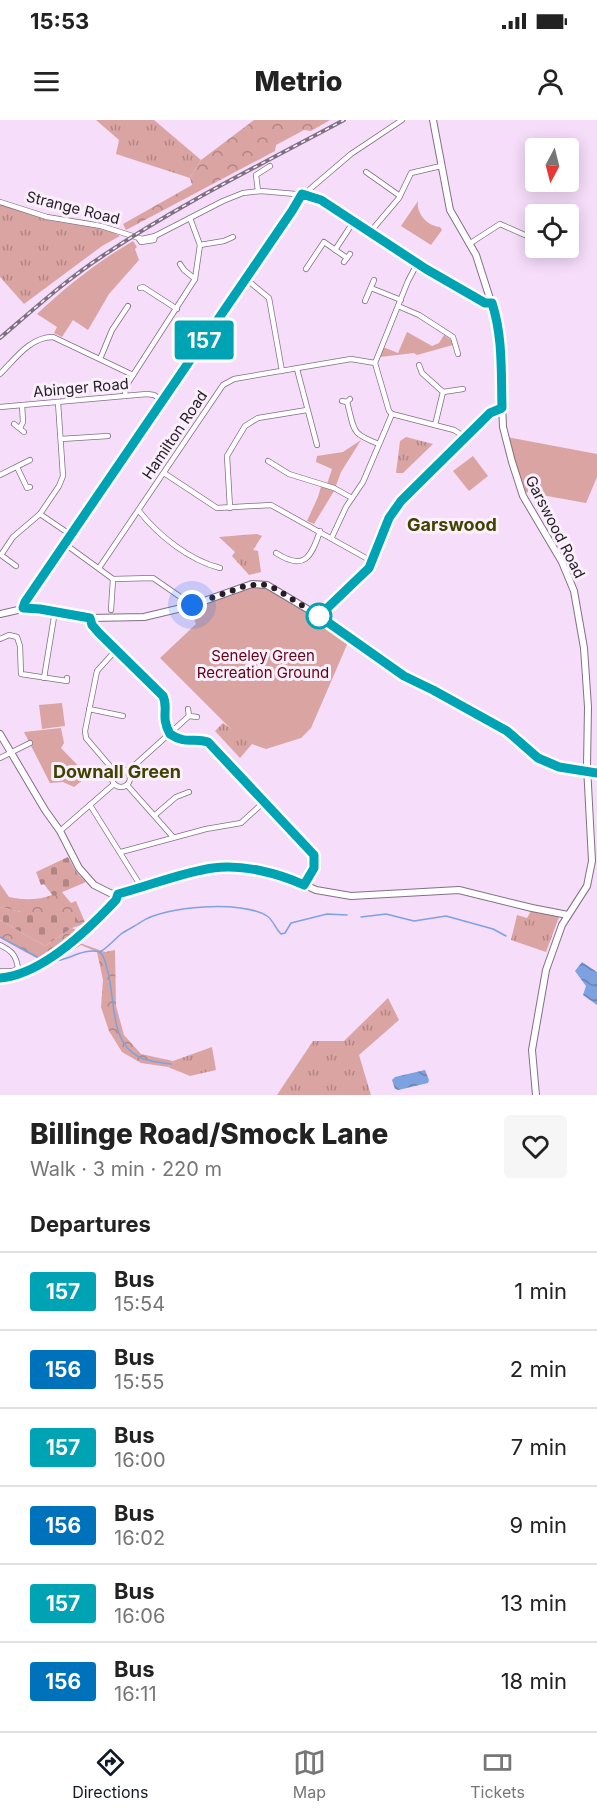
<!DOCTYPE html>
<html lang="en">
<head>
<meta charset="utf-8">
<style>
	body { margin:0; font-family:Inter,sans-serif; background:#f6f6f6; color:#222; height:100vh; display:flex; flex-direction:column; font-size:22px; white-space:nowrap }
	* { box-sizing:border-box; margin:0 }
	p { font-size:20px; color:#767676 }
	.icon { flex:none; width:33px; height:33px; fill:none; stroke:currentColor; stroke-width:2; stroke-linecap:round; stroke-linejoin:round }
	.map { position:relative; height:975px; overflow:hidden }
	.panel { display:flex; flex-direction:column; background:#fff; flex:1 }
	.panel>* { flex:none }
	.badge { padding:0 12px; border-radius:4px; font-size:21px; line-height:39px }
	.needle { width:39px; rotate:187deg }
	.controls { position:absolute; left:525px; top:18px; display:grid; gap:12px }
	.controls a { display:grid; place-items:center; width:54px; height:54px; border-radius:6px; background:#fff; box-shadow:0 3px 15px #0003; font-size:30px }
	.you { position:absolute; width:30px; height:30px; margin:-15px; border:4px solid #fff; border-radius:50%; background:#1a73e8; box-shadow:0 0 0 9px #1a73e833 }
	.map>.badge { position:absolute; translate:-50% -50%; box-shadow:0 0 0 3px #fff }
	h2 { padding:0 30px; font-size:22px; line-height:54px }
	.round { display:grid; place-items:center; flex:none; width:63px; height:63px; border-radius:6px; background:#f6f6f6 }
	.overview { display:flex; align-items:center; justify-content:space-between; height:102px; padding:0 30px }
	h1 { font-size:28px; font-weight:800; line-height:45px }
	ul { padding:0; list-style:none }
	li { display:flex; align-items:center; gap:18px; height:78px; padding:0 30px; border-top:2px solid #e0e0e0 }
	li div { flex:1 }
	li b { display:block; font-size:22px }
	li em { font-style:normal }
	li .badge { min-width:66px; font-weight:700; text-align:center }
	.status { display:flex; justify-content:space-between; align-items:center; height:42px; padding:0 30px; background:#fff; direction:ltr }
	.status svg { height:16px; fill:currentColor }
	header { display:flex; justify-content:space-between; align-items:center; height:78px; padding:0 30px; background:#fff; font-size:27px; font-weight:800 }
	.dock { display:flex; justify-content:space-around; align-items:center; height:84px; border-top:2px solid #e0e0e0; background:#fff; font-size:16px; color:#767676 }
	.dock a { display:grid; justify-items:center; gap:3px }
	.dock .on { color:#111827 }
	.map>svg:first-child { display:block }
	.grass { fill:url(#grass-tufts) }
	.forest { fill:url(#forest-crowns) }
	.cemetery { fill:url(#cemetery-stones) }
	.green { fill:#daa4a2 }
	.water { fill:url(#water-waves) }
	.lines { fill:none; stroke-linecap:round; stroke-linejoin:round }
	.stream { stroke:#7ea1e0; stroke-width:1.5 }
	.street-casing { stroke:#846e88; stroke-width:6 }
	.secondary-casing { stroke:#846e88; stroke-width:8 }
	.street { stroke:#fff; stroke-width:4.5 }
	.secondary { stroke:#fff; stroke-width:6 }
	.rail-casing { stroke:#7f6f82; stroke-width:4 }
	.rail { stroke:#faf0fb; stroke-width:1.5; stroke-dasharray:4.5; stroke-linecap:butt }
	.line-casing { stroke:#fff; stroke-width:14 }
	.line { stroke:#00a3b4; stroke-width:9 }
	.walk { stroke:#251c27; stroke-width:6; stroke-dasharray:0 10.8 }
	.stop-dot { fill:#fff; stroke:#00a3b4; stroke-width:3 }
	.labels { text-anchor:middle; stroke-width:6; stroke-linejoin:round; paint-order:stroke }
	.street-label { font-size:15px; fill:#251c27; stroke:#faf0fb }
	.park-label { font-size:15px; fill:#680115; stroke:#faf0fb }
	.quarter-label { font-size:18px; font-weight:bold; fill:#424200; stroke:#faf0fb }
</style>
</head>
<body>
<div class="status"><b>15:53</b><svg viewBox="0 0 49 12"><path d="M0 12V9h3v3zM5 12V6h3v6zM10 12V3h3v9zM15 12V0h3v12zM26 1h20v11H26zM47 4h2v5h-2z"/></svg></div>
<header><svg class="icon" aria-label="menu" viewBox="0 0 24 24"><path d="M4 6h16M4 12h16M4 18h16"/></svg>Metrio<svg class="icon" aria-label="person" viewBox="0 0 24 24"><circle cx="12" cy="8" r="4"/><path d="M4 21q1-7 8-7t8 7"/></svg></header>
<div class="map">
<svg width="597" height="975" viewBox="0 0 597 975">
	<defs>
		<pattern id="grass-tufts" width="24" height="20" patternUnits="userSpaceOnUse" patternTransform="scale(1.5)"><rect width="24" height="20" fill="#daa4a2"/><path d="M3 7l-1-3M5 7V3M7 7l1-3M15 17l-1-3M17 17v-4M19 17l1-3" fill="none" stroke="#b18584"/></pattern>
		<pattern id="forest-crowns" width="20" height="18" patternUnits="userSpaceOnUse" patternTransform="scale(1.5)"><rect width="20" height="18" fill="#daa4a2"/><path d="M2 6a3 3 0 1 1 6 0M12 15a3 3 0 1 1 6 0" fill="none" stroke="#b18584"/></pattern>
		<pattern id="cemetery-stones" width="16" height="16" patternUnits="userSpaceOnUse" patternTransform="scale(1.5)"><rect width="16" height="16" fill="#daa4a2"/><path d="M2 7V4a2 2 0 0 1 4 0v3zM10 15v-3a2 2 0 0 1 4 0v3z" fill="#b18584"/></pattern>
		<pattern id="water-waves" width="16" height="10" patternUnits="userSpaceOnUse" patternTransform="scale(1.5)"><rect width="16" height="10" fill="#7ea1e0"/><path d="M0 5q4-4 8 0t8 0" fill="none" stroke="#6782b6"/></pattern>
	</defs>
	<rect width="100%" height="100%" fill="#f6ddfa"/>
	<g class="grass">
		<path d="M96 0H154L201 40 190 58 116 34 119 20Z"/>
		<path d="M0 84 47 100 108 110 120 116 102 126 24 184 0 157Z"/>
		<path d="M406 317 433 324 403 353H396L400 321Z"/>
		<path d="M257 414 262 416 253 430 258 431 261 452 249 455 232 436 235 432 219 417Z"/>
		<path d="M223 603 252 624 240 638 215 611Z"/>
		<path d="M531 791 559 797 546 832 511 820 517 795 527 798Z"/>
		<path d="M388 878 399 900 359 935 371 975H277L313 921H344Z"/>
		<path d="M212 927 216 950 190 956 168 947 173 941Z"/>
	</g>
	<g class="forest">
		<path d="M254 0H330L311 11 304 10 276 25 275 31 126 110 123 104 192 65 190 58 201 40Z"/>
		<path d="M0 764 9 777C28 781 43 780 61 771L71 783 76 781 87 807 83 808 71 792H21L0 787Z"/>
		<path d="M0 800 45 826 72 808 78 811 38 839 0 818Z"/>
		<path d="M77 822 105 832 115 830 116 886 124 915 141 934 173 941 168 947 141 943 122 932 109 911 101 887 103 860 97 832 81 825 33 855 32 851Z"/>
	</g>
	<g class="cemetery">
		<path d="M68 737 77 753 86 762 53 776 44 764 41 765 36 752Z"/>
		<path d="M0 787 21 792H72L81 805 72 808 45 826 0 800Z"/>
	</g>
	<g class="green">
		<path d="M418 81C416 93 427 106 440 107L442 110 431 125 401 106Z"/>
		<path d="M133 121 137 127 135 129 139 140 109 174 88 210 73 200 62 217 54 213 57 207 37 194C67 166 97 142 133 121Z"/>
		<path d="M407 212 432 226 439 223 444 215 451 220 453 225 417 235 414 233 380 237 383 227 398 233Z"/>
		<path d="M507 317 597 334V357L586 383 525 372Z"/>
		<path d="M361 320 341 352 334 371 314 404 307 401 318 377 322 363 327 364 332 349 316 342 317 336 343 332Z"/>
		<path d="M473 336 488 356 469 371 453 351Z"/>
		<path d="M254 467 268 468 349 520 311 608 301 618 266 629 252 624 238 616 160 538 196 504 190 489Z"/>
		<path d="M62 583 65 606 42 609 39 585Z"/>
		<path d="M61 608 64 623 61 628 88 656 74 667 63 662 50 663 24 612Z"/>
	</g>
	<g class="water">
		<path d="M582 842 597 852V885L583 875 586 866 575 851Z"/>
		<path d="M425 950 429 960 428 963 398 970 395 969 392 960 395 957Z"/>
	</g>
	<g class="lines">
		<g class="stream">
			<path d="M361 797 386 794 414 801 446 796 493 809 506 816"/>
			<path d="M0 817 41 839"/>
			<path d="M100 832C105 837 105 842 107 849 116 875 108 922 139 937 149 942 160 942 171 944"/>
			<path d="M46 841C65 844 81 827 100 832 108 827 114 820 121 814 127 810 135 806 141 802 164 786 243 780 267 796 274 801 275 808 281 814L285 813 291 803 327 794 347 795"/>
		</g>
		<g class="street-casing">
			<g id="street">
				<path d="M366 52 400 76"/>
				<path d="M258 71 256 55 270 46"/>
				<path d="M307 75 310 69 351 34 402 0"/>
				<path d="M0 82 47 97 101 106 142 119 155 116 223 81 243 73 261 71 307 75 321 80 426 149 485 183H492"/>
				<path d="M371 111 399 78 411 53 441 46"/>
				<path d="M139 119 141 122 154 120 155 116"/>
				<path d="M469 124 500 104 536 120"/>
				<path d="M200 125 224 121 233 117"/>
				<path d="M550 128H551"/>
				<path d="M335 130 354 101"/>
				<path d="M344 142 350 134"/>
				<path d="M180 144 184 150 195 159"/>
				<path d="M417 144 408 161 375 243 389 291 392 294 454 310 465 317"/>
				<path d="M306 149 324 122 347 138"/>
				<path d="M246 159 269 178 282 251"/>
				<path d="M140 168 143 167 177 189"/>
				<path d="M371 168 401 180"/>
				<path d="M365 181 374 160"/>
				<path d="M398 186 419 195 453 217 458 234"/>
				<path d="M100 239 112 210 128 186"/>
				<path d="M419 245 422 253 443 272 435 305"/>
				<path d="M297 249 317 325"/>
				<path d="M0 254C15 239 30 217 53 217L133 255"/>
				<path d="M443 272 463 269"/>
				<path d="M125 276 126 266 195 159 200 125 190 98"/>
				<path d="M342 281 347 282 350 279"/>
				<path d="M347 282C355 311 350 313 379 324"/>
				<path d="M0 287 147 274 154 275 163 281"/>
				<path d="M14 304 24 312"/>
				<path d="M20 308 23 302 22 285"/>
				<path d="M61 319 108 316"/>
				<path d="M268 341 289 354 334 368 352 378"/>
				<path d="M17 347 27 368 30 367"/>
				<path d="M164 353 217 388 271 385 373 442"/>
				<path d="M0 355 30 340"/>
				<path d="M230 388 227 336 245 306 258 298 307 290"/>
				<path d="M139 391C159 416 189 440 220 448"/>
				<path d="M40 394 71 415"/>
				<path d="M332 417 346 387 363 362 392 294"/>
				<path d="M65 424 113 459 153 458 182 478"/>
				<path d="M276 433C304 451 311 438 320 411"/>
				<path d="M16 446 1 435 13 417 40 394 59 366 63 356 58 282"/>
				<path d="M99 448 223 265 234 259 351 239 375 243"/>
				<path d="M23 488 25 482 246 159 302 74"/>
				<path d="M111 490 113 459"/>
				<path d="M319 496 369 448 389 398 401 381 490 293 502 288"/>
				<path d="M90 498 92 505 99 513 163 576C171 592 154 614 184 621 192 623 200 619 208 622L314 735V748L304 765"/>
				<path d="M0 519 9 515 17 517 20 526 21 554 67 561V558"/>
				<path d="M44 558 55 491"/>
				<path d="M89 589 123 596"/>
				<path d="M188 589 189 596 197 597"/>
				<path d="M0 638 30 623"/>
				<circle cx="121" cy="658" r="9"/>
				<path d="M115 652 86 618 85 611 97 551 116 530"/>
				<path d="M127 652 189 596"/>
				<path d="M127 665 173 717"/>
				<path d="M90 685 142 768"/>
				<path d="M155 695 176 677 189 672"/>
				<path d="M60 711 114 664"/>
				<path d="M121 732 206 709 241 703 264 682"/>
				<path d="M0 825C12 831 16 835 18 848L13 851H0"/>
				<path d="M0 858 15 857 34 847 88 810 116 780 118 774"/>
			</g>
		</g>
		<g class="secondary-casing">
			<g id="secondary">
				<path d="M433 0 450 90 476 135 499 207 503 307 512 342 523 376 562 442 574 471 584 528 588 587 587 646 592 741 587 766 562 805 546 850 532 930 536 975"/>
				<path d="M0 494 31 487 90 498 144 497 190 486 252 464 267 465 319 496 404 556 433 570 507 611 538 638 559 647 597 653"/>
				<path d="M0 614 45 690 60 711 79 748 94 765 110 773 118 774 142 768 210 748 225 747 283 755 316 770 351 776 459 770 532 788 568 795"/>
			</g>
		</g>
		<use href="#street" class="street"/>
		<use href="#secondary" class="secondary"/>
		<g class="rail-casing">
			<path id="rail" d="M0 218C34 189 67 159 104 135 180 84 264 43 344 0"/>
		</g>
		<use href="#rail" class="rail"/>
	</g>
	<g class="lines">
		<g class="line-casing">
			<path id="line" d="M0 858C41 855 89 809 116 780L118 774C149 766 183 752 213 748 242 744 278 753 304 765L314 748V735L208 622C194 617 186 625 170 614 160 596 169 589 163 576L99 513 92 505 90 498 40 489 23 488 25 482 292 91 302 74 321 80 426 149 485 183H492C503 217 501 252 502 288L490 293 401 381 389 398 369 448 319 496 404 556 433 570 507 611 538 638 559 647 597 653"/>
		</g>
		<use href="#line" class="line"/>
		<path class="walk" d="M192 485 245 466 262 464 276 469 319 496"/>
	</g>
	<circle class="stop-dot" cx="319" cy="496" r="12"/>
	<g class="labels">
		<g class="street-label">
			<text transform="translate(73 88) rotate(14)" y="5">Strange Road</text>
			<text transform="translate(81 268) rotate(-5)" y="5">Abinger Road</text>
			<text transform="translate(175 315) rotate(-56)" y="5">Hamilton Road</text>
			<text transform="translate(555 407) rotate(63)" y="5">Garswood Road</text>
		</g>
		<g class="park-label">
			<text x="263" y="541">Seneley Green<tspan x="263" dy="17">Recreation Ground</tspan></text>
		</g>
		<g class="quarter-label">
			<text x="452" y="411">Garswood</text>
			<text x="117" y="658">Downall Green</text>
		</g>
	</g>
</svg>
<div class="controls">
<a><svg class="needle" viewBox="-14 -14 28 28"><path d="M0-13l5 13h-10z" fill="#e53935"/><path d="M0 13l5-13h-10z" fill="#767676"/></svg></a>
<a><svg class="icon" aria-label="locate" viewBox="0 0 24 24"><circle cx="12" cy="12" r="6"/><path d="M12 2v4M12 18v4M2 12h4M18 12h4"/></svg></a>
</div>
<div class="you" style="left:192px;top:485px"></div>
<b class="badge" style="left:204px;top:220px;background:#00a3b4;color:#fff">157</b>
</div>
<section class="panel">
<div class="overview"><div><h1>Billinge Road/Smock Lane</h1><p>Walk · 3 min · 220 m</p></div><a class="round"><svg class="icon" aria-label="heart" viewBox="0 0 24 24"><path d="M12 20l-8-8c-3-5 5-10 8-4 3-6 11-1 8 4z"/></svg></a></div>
<h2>Departures</h2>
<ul>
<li><span class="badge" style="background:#00a3b4;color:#fff">157</span><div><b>Bus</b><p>15:54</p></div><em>1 min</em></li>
<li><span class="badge" style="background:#0072bc;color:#fff">156</span><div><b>Bus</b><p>15:55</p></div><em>2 min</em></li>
<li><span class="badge" style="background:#00a3b4;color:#fff">157</span><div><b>Bus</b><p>16:00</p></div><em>7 min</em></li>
<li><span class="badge" style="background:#0072bc;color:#fff">156</span><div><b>Bus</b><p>16:02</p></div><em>9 min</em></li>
<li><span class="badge" style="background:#00a3b4;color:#fff">157</span><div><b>Bus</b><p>16:06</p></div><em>13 min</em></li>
<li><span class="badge" style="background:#0072bc;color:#fff">156</span><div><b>Bus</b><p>16:11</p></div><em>18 min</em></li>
</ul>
</section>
<nav class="dock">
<a class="on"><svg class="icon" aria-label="directions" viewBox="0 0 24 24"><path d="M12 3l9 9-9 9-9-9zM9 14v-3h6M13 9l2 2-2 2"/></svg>Directions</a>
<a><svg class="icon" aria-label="map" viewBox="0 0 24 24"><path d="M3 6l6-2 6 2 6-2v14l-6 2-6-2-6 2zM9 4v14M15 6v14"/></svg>Map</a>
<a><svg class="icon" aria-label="tickets" viewBox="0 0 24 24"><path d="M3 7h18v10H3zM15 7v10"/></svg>Tickets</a>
</nav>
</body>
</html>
